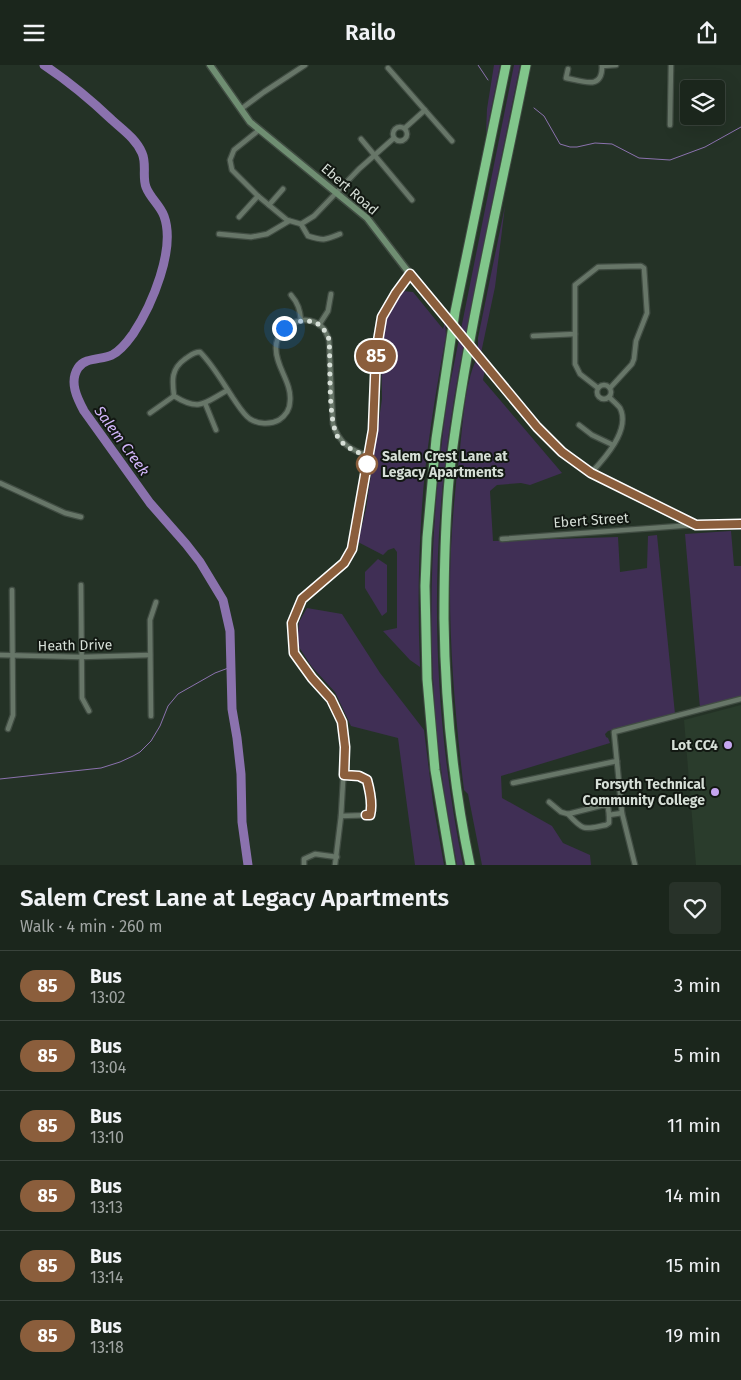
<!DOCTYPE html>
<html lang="en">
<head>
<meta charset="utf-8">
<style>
	body { margin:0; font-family:"Fira Sans",sans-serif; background:#283229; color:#f1f3f6; height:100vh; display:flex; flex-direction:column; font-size:19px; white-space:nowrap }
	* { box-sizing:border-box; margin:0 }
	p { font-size:16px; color:#a0a5a3 }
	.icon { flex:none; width:28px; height:28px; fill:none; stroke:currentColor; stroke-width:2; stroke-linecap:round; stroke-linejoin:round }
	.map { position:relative; height:800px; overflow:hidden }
	.details { display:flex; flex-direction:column; background:#1b261c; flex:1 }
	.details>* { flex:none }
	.badge { padding:0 10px; border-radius:16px; font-size:18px; line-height:32px }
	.fabs { position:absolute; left:680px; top:15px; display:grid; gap:10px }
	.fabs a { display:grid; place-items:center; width:45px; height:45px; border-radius:5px; background:#1b261c; box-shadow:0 5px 20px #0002,0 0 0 1px #39433b; font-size:25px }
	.you { position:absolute; width:25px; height:25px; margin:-12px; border:4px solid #fff; border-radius:50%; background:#1a73e8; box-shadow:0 0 0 8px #1a73e833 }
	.map>.badge { position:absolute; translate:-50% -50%; box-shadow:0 0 0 2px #fff }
	.round { display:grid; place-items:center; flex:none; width:52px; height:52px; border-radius:5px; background:#283229 }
	.summary { display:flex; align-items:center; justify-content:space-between; height:85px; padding:0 20px }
	h1 { font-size:24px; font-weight:600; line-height:38px }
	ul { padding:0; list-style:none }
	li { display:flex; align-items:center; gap:15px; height:70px; padding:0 20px; border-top:1px solid #39433b }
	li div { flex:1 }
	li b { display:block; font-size:19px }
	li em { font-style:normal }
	li .badge { min-width:55px; font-weight:700; text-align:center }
	header { display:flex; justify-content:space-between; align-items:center; height:65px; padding:0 20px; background:#1b261c; font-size:22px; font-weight:600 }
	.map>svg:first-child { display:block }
	.built { fill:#2a3c2c }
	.green { fill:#402f55 }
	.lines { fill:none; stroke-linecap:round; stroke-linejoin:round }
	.stream { stroke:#8b72ae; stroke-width:1 }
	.river { stroke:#8b72ae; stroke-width:9 }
	.minor-casing { stroke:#414d43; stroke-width:7 }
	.secondary-casing { stroke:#414d43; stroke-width:9 }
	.motorway-casing { stroke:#414d43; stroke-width:11 }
	.minor { stroke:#677668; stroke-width:4.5 }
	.secondary { stroke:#6f8e72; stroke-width:6 }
	.motorway { stroke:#81c68b; stroke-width:9 }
	.secondary-bridge-casing { stroke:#414d43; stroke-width:9; stroke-linecap:butt }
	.secondary-bridge { stroke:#6f8e72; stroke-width:6 }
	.line-casing { stroke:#fff; stroke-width:11 }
	.line { stroke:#8b5e3c; stroke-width:8 }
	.walk { stroke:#d6dfd7; stroke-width:5; stroke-dasharray:0 9 }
	.stop-dot { fill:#fff; stroke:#8b5e3c; stroke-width:2.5 }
	.poi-dot { fill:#c5a6f0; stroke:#121812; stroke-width:2 }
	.labels { text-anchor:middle; stroke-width:4; stroke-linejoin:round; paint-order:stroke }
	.street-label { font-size:14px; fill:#d6dfd7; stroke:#121812 }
	.stop-label { font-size:14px; font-weight:bold; fill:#d6dfd7; stroke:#121812; text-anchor:start }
	.poi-label { font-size:14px; font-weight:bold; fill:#d6dfd7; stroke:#121812; text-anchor:end }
	.water-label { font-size:15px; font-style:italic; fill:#d3b7fc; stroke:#121812 }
</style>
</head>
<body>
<header><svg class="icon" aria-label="menu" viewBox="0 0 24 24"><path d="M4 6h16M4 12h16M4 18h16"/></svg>Railo<svg class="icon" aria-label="share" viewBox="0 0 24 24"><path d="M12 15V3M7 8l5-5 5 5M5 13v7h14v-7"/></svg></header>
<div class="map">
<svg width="741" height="800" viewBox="0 0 741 800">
	<rect width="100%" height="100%" fill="#243226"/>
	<path class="built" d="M741 640V800H696L684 655Z"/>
	<g class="green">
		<path d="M494 0H500L486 69 487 44Z"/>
		<path d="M514 0H520C506 70 491 141 477 211 464 277 451 341 444 408 430 538 437 672 463 800H457C449 757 441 713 437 669 426 555 432 442 448 329Z"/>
		<path d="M505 141 495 222 481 288 478 284V273Z"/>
		<path d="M402 226 413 227 443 264 445 258 446 270C435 332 424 395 421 458 418 506 418 554 420 602L410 595 383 566 397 563V487L394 483 388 485 383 490 358 477 366 444 382 334 381 269 385 242 393 228Z"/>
		<path d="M476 295 485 304 483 315 562 408 530 420 521 418 497 420 490 426 493 476 618 472 620 507 647 503 648 471 657 470 675 649 608 666 605 669 606 672 608 673 610 678 501 711 502 733 552 761 563 778 590 790 591 800H482L468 729 464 725C456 659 450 591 450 525 450 478 454 431 460 384 463 357 465 319 476 295Z"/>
		<path d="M731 466 734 501H741V632L700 643 685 469Z"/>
		<path d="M378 494 387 500V547L382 551 365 523V507Z"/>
		<path d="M307 543 342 549 380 608 424 665 433 738 444 800H415L398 673 351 661 335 627 312 602 297 579 299 557Z"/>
	</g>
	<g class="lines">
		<g class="stream">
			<path d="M478 0 488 15"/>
			<path d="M534 43 544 51 560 79 570 82H577L595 78 612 79 639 93 670 95 705 82 741 62"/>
			<path d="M0 714 101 703 120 697 133 691 140 687 151 676 160 661 168 641 178 629 215 608 231 602"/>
		</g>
		<path class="river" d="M44 0C68 16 91 35 112 55 123 65 136 74 142 88 147 99 142 112 146 122 150 133 160 140 164 151 176 184 152 240 133 269 128 276 121 286 112 290 102 295 85 292 78 303 69 317 77 333 84 346L150 438 186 479 200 497 223 535 230 566 232 644 237 673 241 709 242 757 248 800"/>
		<g class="minor-casing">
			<g id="minor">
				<path d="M602 1 616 0"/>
				<path d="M388 3 452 76"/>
				<path d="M568 4 566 13C583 16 603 26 602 0"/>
				<path d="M241 44 264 27 305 0"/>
				<path d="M670 60 671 0"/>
				<circle cx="400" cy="69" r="7"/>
				<path d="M405 63 425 45"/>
				<path d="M259 65 234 85 230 95 232 105 258 131 287 155 301 159 314 151 359 104 394 73"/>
				<path d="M361 74 412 135"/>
				<path d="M269 140 283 124"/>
				<path d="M239 152 258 131"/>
				<path d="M301 159 308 171C324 176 325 175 340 169"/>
				<path d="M219 169 251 172 267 169 289 156"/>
				<path d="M291 230C298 238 300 245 301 255"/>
				<path d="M319 260 328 246 331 229"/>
				<path d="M533 271 575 269"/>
				<circle cx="604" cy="327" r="7"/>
				<path d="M598 323 580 309 575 299V220L598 202 641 201 644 203 647 248 636 276 634 294 632 299 610 323"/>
				<path d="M228 325C204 338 200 347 174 331 172 315 171 304 185 294 190 291 193 287 200 287 213 300 223 318 233 333 238 340 243 349 250 354 258 359 270 360 279 355 285 351 290 344 290 336 292 317 275 301 276 282 277 259 308 245 324 264 326 267 327 271 329 274L333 359C339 378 350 385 369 391"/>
				<path d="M205 338 216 365"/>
				<path d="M150 348 174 331"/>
				<path d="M579 360 592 370 613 380"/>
				<path d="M591 408C604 394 631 365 620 343 617 339 613 336 609 332"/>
				<path d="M0 418 65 448 81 452"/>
				<path d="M502 474 694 460"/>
				<path d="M81 520 82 633 89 646"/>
				<path d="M0 590 81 592 150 590"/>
				<path d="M151 651 150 555 156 537"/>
				<path d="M8 664 13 650 12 525"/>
				<path d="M513 718 617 696"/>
				<path d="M549 737 561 747 568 749 604 740 608 742 609 750 622 748"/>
				<path d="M568 749C584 767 585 764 606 760L609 758V750"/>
				<path d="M341 751 370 750C373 739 370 726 367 715L359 711 344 710"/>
				<path d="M304 800V794L315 789 337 792"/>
				<path d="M335 800 341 751 345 682 342 657 331 634 312 613 295 587 292 558 303 533 344 498 352 484 373 365 376 288 382 252 396 228 410 209"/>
				<path d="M635 800 622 748 614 667 741 634"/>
			</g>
		</g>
		<g class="secondary-casing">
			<g id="secondary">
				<path d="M210 0 250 57 367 153 410 209 439 244"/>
				<path d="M486 300 537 362 562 387 591 408 696 460 741 459"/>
			</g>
		</g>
		<g class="motorway-casing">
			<g id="motorway">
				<path d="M451 800 435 705 427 614 425 521 427 473 436 374 455 247 506 0"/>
				<path d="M470 800C453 719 445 636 444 554 444 501 445 448 451 396 468 263 500 131 526 0"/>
			</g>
		</g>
		<use href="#minor" class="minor"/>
		<use href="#secondary" class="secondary"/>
		<use href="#motorway" class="motorway"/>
		<g class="secondary-bridge-casing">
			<path id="secondary-bridge" d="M439 244 486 300"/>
		</g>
		<use href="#secondary-bridge" class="secondary-bridge"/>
	</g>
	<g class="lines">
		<g class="line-casing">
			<path id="line" d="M366 750H370C373 739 370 726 367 715L359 711 344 710 345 682 342 657 331 634 312 613 294 588 292 558 302 534 344 498 352 484 373 365 376 288 382 252 396 228 410 209 537 362 562 387 591 408 696 460 741 459"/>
		</g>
		<use href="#line" class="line"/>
		<path class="walk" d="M284 263C296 255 312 252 323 263 325 266 327 271 329 274 331 297 327 358 339 374 346 383 358 388 369 391L367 399"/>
	</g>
	<circle class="stop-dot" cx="367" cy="399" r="10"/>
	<g class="poi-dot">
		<circle cx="728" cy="680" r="5"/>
		<circle cx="715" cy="727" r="5"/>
	</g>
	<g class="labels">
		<g class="street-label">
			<text transform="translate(350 124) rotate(41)" y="5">Ebert Road</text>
			<text transform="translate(591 455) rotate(-4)" y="5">Ebert Street</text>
			<text transform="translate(75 580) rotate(-1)" y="5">Heath Drive</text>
		</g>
		<g class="stop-label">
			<text x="382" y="396">Salem Crest Lane at<tspan x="382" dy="16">Legacy Apartments</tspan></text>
		</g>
		<g class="poi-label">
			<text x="718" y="685">Lot CC4</text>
			<text x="705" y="724">Forsyth Technical<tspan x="705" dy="16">Community College</tspan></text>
		</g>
		<g class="water-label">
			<text transform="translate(122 376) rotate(54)" y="5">Salem Creek</text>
		</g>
	</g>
</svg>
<div class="fabs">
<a><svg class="icon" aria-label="layers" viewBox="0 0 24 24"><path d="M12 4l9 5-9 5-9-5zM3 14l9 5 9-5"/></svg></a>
</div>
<div class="you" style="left:284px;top:263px"></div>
<b class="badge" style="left:376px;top:291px;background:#8b5e3c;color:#fff">85</b>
</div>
<section class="details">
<div class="summary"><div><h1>Salem Crest Lane at Legacy Apartments</h1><p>Walk · 4 min · 260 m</p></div><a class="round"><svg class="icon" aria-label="heart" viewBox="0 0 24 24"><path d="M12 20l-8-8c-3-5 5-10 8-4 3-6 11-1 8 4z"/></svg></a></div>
<ul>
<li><span class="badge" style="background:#8b5e3c;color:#fff">85</span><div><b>Bus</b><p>13:02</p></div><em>3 min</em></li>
<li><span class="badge" style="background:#8b5e3c;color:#fff">85</span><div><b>Bus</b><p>13:04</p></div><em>5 min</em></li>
<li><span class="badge" style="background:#8b5e3c;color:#fff">85</span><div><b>Bus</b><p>13:10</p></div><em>11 min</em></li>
<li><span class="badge" style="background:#8b5e3c;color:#fff">85</span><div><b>Bus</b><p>13:13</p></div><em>14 min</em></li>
<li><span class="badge" style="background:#8b5e3c;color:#fff">85</span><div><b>Bus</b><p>13:14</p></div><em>15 min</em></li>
<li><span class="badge" style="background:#8b5e3c;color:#fff">85</span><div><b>Bus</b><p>13:18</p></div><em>19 min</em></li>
</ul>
</section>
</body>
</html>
